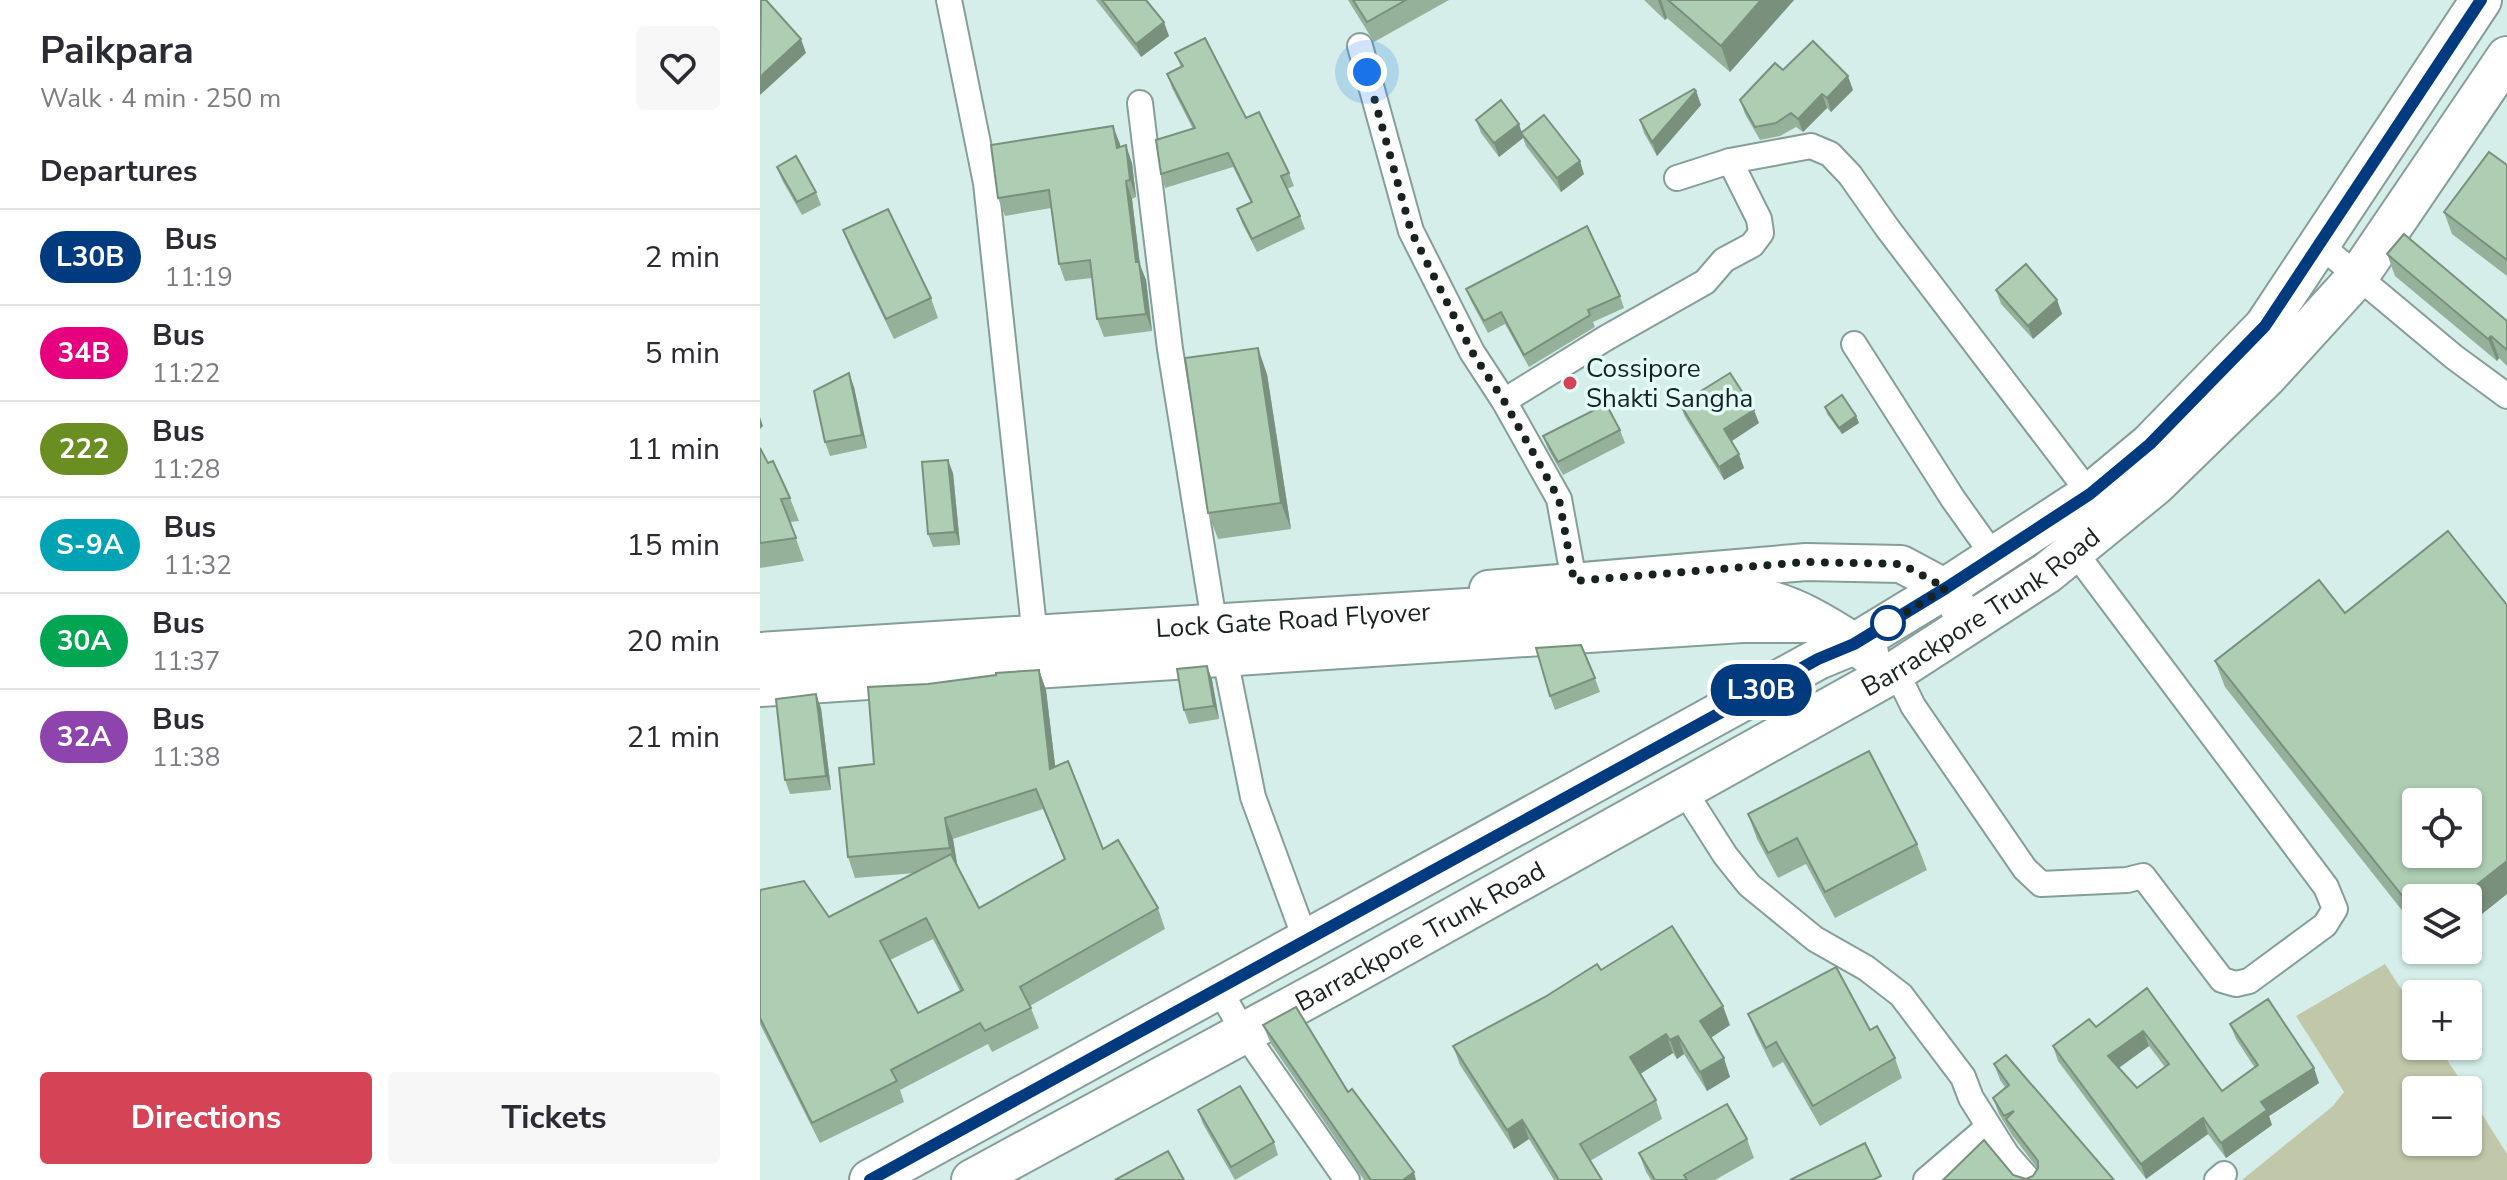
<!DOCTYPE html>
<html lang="en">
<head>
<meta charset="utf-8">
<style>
	body { margin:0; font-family:"Nunito Sans",sans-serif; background:#f7f7f7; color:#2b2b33; height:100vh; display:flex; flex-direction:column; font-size:30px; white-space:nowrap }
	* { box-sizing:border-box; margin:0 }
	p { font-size:26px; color:#7c7c81 }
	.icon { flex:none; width:44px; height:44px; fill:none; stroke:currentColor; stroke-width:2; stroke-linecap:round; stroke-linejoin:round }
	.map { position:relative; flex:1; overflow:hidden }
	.details { display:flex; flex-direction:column; background:#fff; width:760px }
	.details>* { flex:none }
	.badge { padding:0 16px; border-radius:26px; font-size:28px; line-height:52px }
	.controls { position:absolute; left:1642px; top:788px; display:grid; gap:16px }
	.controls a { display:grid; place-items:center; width:80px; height:80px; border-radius:8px; background:#fff; box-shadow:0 2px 6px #0004; font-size:40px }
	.you { position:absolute; width:40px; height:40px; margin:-20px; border:6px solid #fff; border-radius:50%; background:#1a73e8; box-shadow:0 0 0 12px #1a73e833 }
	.map>.badge { position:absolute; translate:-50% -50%; box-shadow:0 0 0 4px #fff }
	h2 { padding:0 40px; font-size:30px; line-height:72px }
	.round { display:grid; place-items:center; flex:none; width:84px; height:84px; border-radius:8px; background:#f7f7f7 }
	.summary { display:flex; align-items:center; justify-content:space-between; height:136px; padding:0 40px }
	h1 { font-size:38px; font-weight:700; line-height:60px }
	.primary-button { display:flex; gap:16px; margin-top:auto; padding:16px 40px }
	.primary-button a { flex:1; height:92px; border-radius:8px; background:#d44456; color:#fff; font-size:32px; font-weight:700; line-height:92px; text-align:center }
	.primary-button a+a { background:#f7f7f7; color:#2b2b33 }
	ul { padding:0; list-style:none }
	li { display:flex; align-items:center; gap:24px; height:96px; padding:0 40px; border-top:2px solid #e1e1e2 }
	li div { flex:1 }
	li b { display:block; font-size:30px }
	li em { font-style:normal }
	li .badge { min-width:88px; font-weight:700; text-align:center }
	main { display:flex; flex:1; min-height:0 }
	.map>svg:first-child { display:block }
	.park { fill:#c1c8aa }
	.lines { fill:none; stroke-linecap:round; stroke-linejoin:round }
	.street-casing { stroke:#869e9a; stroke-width:28 }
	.secondary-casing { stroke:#869e9a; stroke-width:40 }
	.primary-casing { stroke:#869e9a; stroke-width:44 }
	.street { stroke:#fff; stroke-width:24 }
	.secondary { stroke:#fff; stroke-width:36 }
	.primary { stroke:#fff; stroke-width:40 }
	.wall { fill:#95b19a; fill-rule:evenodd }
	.shaded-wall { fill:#79907d }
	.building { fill:#adceb3; stroke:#79907d; stroke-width:2; fill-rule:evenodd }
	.line-casing { stroke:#fff; stroke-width:18 }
	.line { stroke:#003b80; stroke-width:12 }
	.walk { stroke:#182220; stroke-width:8; stroke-dasharray:0 14.4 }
	.poi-dot { fill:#d44456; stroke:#e2fcf7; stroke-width:3 }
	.stop-dot { fill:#fff; stroke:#003b80; stroke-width:4 }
	.labels { text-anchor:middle; stroke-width:7; stroke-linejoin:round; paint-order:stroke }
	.poi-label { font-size:26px; fill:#182220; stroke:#e2fcf7; text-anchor:start }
	.street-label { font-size:26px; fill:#182220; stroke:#e2fcf7 }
</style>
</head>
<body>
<main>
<section class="details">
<div class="summary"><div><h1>Paikpara</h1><p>Walk · 4 min · 250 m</p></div><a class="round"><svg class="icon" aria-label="heart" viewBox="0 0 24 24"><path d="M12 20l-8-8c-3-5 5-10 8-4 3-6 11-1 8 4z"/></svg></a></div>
<h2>Departures</h2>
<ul>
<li><span class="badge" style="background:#003b80;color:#fff">L30B</span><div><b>Bus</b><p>11:19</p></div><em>2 min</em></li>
<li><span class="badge" style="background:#e6007e;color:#fff">34B</span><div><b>Bus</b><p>11:22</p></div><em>5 min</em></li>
<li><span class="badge" style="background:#6b8e23;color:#fff">222</span><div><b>Bus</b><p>11:28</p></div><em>11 min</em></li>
<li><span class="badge" style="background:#00a3b4;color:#fff">S-9A</span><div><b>Bus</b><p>11:32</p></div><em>15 min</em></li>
<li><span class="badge" style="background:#00a651;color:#fff">30A</span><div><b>Bus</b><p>11:37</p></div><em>20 min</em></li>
<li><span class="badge" style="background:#8e44ad;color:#fff">32A</span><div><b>Bus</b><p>11:38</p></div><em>21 min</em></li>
</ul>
<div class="primary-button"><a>Directions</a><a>Tickets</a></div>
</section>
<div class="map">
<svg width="1747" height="1180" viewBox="0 0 1747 1180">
	<rect width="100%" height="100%" fill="#d5eeea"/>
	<path class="park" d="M1625 964 1656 1012V1046H1678L1707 1090H1656V1142H1708V1092L1747 1154V1180H1482L1573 1106 1584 1092 1536 1016Z"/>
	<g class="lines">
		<g class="street-casing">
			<g id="street">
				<path d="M189 0 226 183 273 618"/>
				<path d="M600 46 651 231 712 352 744 401 799 499 814 581"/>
				<path d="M380 103 410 349 452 609"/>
				<path d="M917 178 970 161 1051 146 1070 154 1090 175 1128 229 1330 494"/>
				<path d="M1559 244 1694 357 1747 396"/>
				<path d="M1094 344 1193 499 1233 555"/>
				<path d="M744 401 846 338 945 282 964 260 992 245 1001 233 999 219 970 161"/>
				<path d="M465 658 493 797 546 941"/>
				<path d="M1136 671 1153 706 1265 869 1281 884 1367 880 1383 876 1462 980 1476 984 1489 981 1565 925 1575 909 1566 887 1314 551"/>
				<path d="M923 789 965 855 989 885 1055 939 1106 968 1141 995 1203 1077 1211 1098 1247 1155 1269 1180"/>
				<path d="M459 989 483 1031 587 1180"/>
				<path d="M1166 1180 1228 1127"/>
				<path d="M1457 1180 1464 1174"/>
			</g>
		</g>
		<g class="secondary-casing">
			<g id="secondary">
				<path d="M728 589 1046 562 1141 564 1186 588 1209 624"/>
				<path d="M0 688 982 624H1061"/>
			</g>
		</g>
		<g class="primary-casing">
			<g id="primary">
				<path id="s1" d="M0 653 946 594C961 595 976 595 990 597 1033 603 1073 630 1108 653"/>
				<path d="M110 1180 1058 659 1094 644 1186 588 1330 494 1390 444 1505 326 1721 0"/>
				<path id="s2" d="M212 1180 576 983 1136 671 1287 573 1395 485 1506 377 1599 275 1747 57"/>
			</g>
		</g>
		<use href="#street" class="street"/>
		<use href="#secondary" class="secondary"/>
		<use href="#primary" class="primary"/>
	</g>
	<g class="wall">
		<path d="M336 0H386L409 36 381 57Z"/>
		<path d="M588 0H689L614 42Z"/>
		<path d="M884 0H1034L970 72 907 18 905 20Z"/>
		<path d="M415 53 486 118 529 173 534 186 527 189 540 216 545 229 497 252 482 223 477 209 491 203 473 167 405 188 401 174 433 129 412 88 407 74 421 67Z"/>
		<path d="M1023 70 1093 90 1071 112 1067 108 1043 132 1036 127 1020 136 1000 140 985 114 980 100Z"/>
		<path d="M936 91 941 105 897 156 884 133 880 120Z"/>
		<path d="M716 120 762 132 824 174 801 192 766 146 763 138 739 157 721 133Z"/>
		<path d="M360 144V147L372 163 376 197 372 199 380 265 386 280 392 331 344 337 337 319 332 278 305 281 299 264 291 208 245 216 238 198Z"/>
		<path d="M1747 165V276L1692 234 1684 212Z"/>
		<path d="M17 167 56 192 61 205 42 215 22 180Z"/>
		<path d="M83 230 171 298 178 318 134 339 91 250Z"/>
		<path d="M1627 254 1747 321V366L1739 358 1737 361 1635 276Z"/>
		<path d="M706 289 860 296 864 308 833 322 835 327 769 367 745 324 728 333 711 301Z"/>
		<path d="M1236 290 1297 300 1302 314 1273 339 1241 304Z"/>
		<path d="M507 374 531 529 458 539 448 513Z"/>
		<path d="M94 387 107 448 70 456 65 442Z"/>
		<path d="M920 404 999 423 971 441 984 468 964 480 925 417Z"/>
		<path d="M1065 407 1096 416 1099 423 1082 434 1067 414Z"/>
		<path d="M860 430 865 443 803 475 788 449 783 436Z"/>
		<path d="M0 448 8 463 30 498 39 521 30 522 44 561 0 568Z"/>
		<path d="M193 473 200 545 173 547 168 534Z"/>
		<path d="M1455 661 1747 894 1708 925V898H1656V928L1465 687Z"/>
		<path d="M447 666 452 680 459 719 429 724 424 710Z"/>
		<path d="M279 670 286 690 295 767 343 849 398 908 405 929 270 1006 279 1028 232 1052 228 1044 140 1090 144 1102 60 1143 0 1024V890L69 917 155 873 95 878 88 857 114 764 168 684ZM283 809 304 859 219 908 197 865 193 839ZM173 939 200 991 158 1013 130 960Z"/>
		<path d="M835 678 840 692 795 710 790 696Z"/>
		<path d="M61 708 71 790 30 794 25 780Z"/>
		<path d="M988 814 1157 844 1167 870 1075 918 1046 864 1018 878 997 839Z"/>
		<path d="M841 970 970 1025 951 1038 970 1077 947 1091 924 1054 917 1059 913 1053 880 1074 896 1100 902 1119 830 1161 842 1180H794L769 1139 754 1149 700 1065 693 1046Z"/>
		<path d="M1387 988 1462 1091 1495 1068 1476 1039 1470 1024 1559 1083 1509 1116 1512 1125 1466 1158 1448 1134 1386 1179 1298 1061 1293 1046 1336 1027ZM1389 1046 1405 1067 1377 1088 1359 1068Z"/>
		<path d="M988 1014 1110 1030 1135 1058 1142 1078 1060 1126 1023 1062 1013 1068 996 1034Z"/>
		<path d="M503 1025 656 1180H604L511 1044Z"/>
		<path d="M1234 1064 1354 1180H1183L1253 1175 1266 1179 1273 1176 1278 1169 1252 1135 1239 1114 1233 1098 1245 1087 1240 1080Z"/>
		<path d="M438 1110 514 1142 518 1155 475 1180 443 1124Z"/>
		<path d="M987 1139 994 1158 955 1180H891L886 1172 879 1153Z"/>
	</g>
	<g class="shaded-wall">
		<path d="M898 0H901L907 18 905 20Z"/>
		<path d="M1001 0H1034L970 72 961 46Z"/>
		<path d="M404 22 409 36 381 57 376 44Z"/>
		<path d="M41 39 46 53 0 95V77Z"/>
		<path d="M1088 76 1093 90 1071 112 1067 98Z"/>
		<path d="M936 91 941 105 897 156 892 142Z"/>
		<path d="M1062 94 1067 108 1043 132 1038 119Z"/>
		<path d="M759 124 763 136 761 133 763 138 739 157 734 143Z"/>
		<path d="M353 126 360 144 363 166 357 148Z"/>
		<path d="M366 145 372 163 376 197 370 180Z"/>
		<path d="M820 161 824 174 801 192 797 178Z"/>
		<path d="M366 181 372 199 380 265 386 280 392 331 386 314 376 262Z"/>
		<path d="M1297 300 1302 314 1273 339 1268 326Z"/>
		<path d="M1731 336 1739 358 1737 361 1728 339Z"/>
		<path d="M498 348 507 374 531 529 521 503Z"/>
		<path d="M89 373 94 387 107 448 102 435Z"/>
		<path d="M994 410 999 423 969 443 964 429Z"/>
		<path d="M1096 416 1099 423 1082 434 1079 428Z"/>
		<path d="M0 417 3 426 0 429Z"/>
		<path d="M979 454 984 468 964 480 959 467Z"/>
		<path d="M188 460 193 473 200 545 195 532Z"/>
		<path d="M447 666 452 680 459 719 454 706Z"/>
		<path d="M279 670 286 690 298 789 290 769Z"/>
		<path d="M56 694 61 708 71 790 66 776Z"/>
		<path d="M185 818 193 839 198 869 190 848Z"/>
		<path d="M1747 861V894L1708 925V898H1700Z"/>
		<path d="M963 1006 970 1025 947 1040 940 1021Z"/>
		<path d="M1383 1031 1389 1046 1354 1071 1348 1056Z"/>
		<path d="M906 1034 913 1053 877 1076 870 1057Z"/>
		<path d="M918 1036 924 1054 917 1059 910 1040Z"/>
		<path d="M964 1058 970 1077 947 1091 940 1072Z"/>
		<path d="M1554 1068 1559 1083 1509 1116 1512 1125 1466 1158 1461 1143 1501 1102Z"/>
		<path d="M1443 1118 1448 1134 1386 1179 1381 1164Z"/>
		<path d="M762 1120 769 1139 754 1149 747 1130Z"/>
		<path d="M654 1172 656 1180H643Z"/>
	</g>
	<g class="building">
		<path d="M1 0H6L41 39 0 77Z"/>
		<path d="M342 0H386L404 22 376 44Z"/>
		<path d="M593 0H646L607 22Z"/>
		<path d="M908 0H1001L961 46Z"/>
		<path d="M445 38 486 118 499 112 529 173 521 176 540 216 492 239 477 209 492 202 468 153 401 174 396 140 435 128 407 74 423 66 415 53Z"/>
		<path d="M1053 41 1088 76 1067 98 1062 94 1038 119 1031 113 1016 123 995 127 980 100 1015 63 1023 70Z"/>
		<path d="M934 89 936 91 892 142 880 120Z"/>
		<path d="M741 100 759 124 734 143 716 120Z"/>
		<path d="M784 115 820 161 797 178 761 133Z"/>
		<path d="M353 126 357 148 366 145 370 180 366 181 376 262H379L386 314 337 319 330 260 299 264 289 190 238 198 231 145Z"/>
		<path d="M1729 152 1747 165V260L1684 212Z"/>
		<path d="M36 156 56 192 37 202 17 167Z"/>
		<path d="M128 209 171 298 126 319 83 230Z"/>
		<path d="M827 226 860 296 828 310 830 315 764 355 741 312 724 321 706 289Z"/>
		<path d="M1644 234 1747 321V350L1731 336 1728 339 1627 254Z"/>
		<path d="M1266 264 1297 300 1268 326 1236 290Z"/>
		<path d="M498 348 521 503 448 513 425 358Z"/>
		<path d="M89 373 102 435 65 442 54 391Z"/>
		<path d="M970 373 994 410 964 429 979 454 959 467 920 404Z"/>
		<path d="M1082 395 1096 416 1079 428 1065 407Z"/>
		<path d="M846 404 860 430 798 462 783 436Z"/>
		<path d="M0 448 8 463 13 461 30 498 21 499 36 538 0 543Z"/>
		<path d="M188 460 195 532 168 534 162 462Z"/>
		<path d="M1688 531 1747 605V861L1700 898H1656V913L1455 661 1559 580 1585 613ZM1656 802H1708V854H1656Z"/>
		<path d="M821 645 835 678 790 696 776 648Z"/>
		<path d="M447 666 454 706 424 710 417 669Z"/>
		<path d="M279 670 290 769 308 761 343 849 358 840 398 908 260 987 271 1008 225 1031 220 1023 131 1070 137 1081 52 1123 0 1018V890L44 881 69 917 191 854 219 908 305 859 276 789 185 818 190 848 88 857 79 768 114 764 108 687 168 684 236 675V673ZM166 918 203 990 158 1013 120 941Z"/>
		<path d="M56 694 66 776 25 780 16 699Z"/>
		<path d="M1109 751 1157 844 1065 892 1037 838 1008 853 988 814Z"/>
		<path d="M912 926 963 1006 940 1021 964 1058 940 1072 918 1036 910 1040 906 1034 870 1057 896 1100 820 1144 842 1180H799L762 1120 747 1130 693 1046 785 997 837 964 841 970Z"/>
		<path d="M1076 967 1110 1030 1117 1026 1135 1058 1053 1106 1016 1042 1006 1048 988 1014Z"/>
		<path d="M1387 988 1462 1091 1498 1065 1470 1024 1508 999 1554 1068 1501 1102 1507 1110 1461 1143 1443 1118 1381 1164 1293 1046 1329 1019 1336 1027ZM1383 1031 1409 1064 1377 1088 1348 1056Z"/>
		<path d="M536 1007 588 1092 592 1089 654 1172 643 1180H611L503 1025Z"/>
		<path d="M1246 1055 1354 1180H1183L1224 1140 1253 1175 1266 1179 1273 1176 1278 1168V1161L1246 1119 1254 1111 1244 1116 1233 1098 1249 1085 1234 1064Z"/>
		<path d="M480 1086 514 1142 471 1167 438 1110Z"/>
		<path d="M967 1104 987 1139 924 1175 927 1180H895L879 1153Z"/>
		<path d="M1105 1143 1121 1176 1113 1180H1030Z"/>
		<path d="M408 1151 424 1180H355Z"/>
	</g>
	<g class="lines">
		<g class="line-casing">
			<path id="line" d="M110 1180 1058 659 1094 644 1186 588 1330 494 1390 444 1505 326 1721 0"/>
		</g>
		<use href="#line" class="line"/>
		<path class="walk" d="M607 72 651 231 712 352 744 401 799 499 814 581 1046 562 1141 564 1186 588 1117 630 1128 623"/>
	</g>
	<circle class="poi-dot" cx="810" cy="383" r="8"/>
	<circle class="stop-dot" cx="1128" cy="623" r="16"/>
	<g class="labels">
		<g class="poi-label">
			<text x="826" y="377">Cossipore<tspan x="826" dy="30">Shakti Sangha</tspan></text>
		</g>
		<g class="street-label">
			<text dy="9" stroke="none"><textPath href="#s2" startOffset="1158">Barrackpore Trunk Road</textPath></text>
			<text dy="9" stroke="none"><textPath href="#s1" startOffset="534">Lock Gate Road Flyover</textPath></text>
			<text dy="9" stroke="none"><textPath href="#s2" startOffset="510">Barrackpore Trunk Road</textPath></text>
		</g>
	</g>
</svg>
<div class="controls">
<a><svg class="icon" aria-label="locate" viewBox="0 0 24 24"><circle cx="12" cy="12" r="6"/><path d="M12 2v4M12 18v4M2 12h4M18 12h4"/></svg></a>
<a><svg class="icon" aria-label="layers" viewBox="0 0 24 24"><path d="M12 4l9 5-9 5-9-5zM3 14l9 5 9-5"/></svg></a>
<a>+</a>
<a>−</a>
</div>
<div class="you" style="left:607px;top:72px"></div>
<b class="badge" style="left:1001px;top:690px;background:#003b80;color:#fff">L30B</b>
</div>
</main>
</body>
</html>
